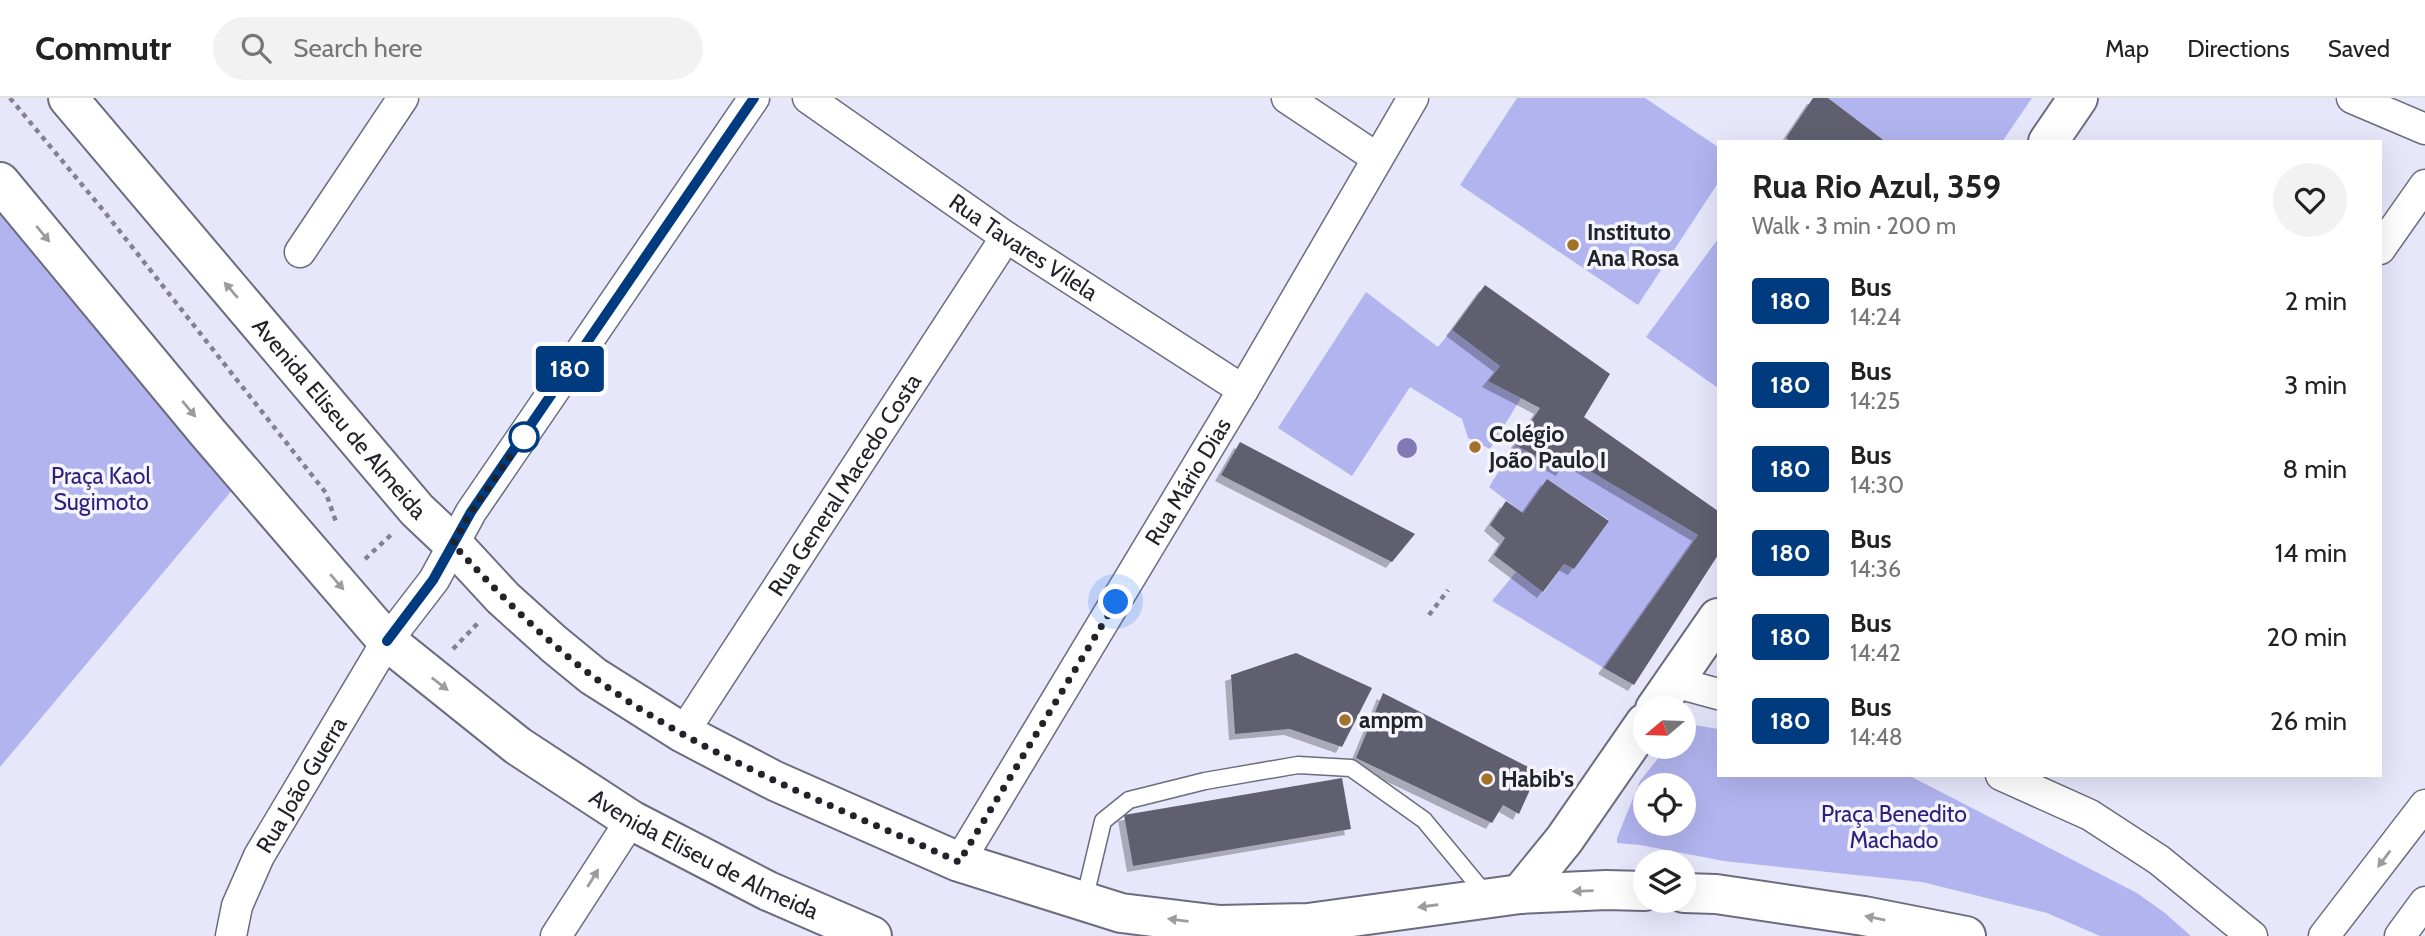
<!DOCTYPE html>
<html lang="en">
<head>
<meta charset="utf-8">
<style>
	body { margin:0; font-family:Cabin,sans-serif; background:#f2f2f2; color:#222; height:100vh; display:flex; flex-direction:column; font-size:26px; white-space:nowrap }
	* { box-sizing:border-box; margin:0 }
	p { font-size:23px; color:#767676 }
	.icon { flex:none; width:38px; height:38px; fill:none; stroke:currentColor; stroke-width:2; stroke-linecap:round; stroke-linejoin:round }
	.map { position:relative; flex:1; overflow:hidden }
	.drawer { position:absolute; left:1717px; top:42px; width:665px; height:637px; display:flex; flex-direction:column; background:#fff; border-radius:0px; box-shadow:0 7px 28px #0002 }
	.drawer>* { flex:none }
	.badge { padding:0 14px; border-radius:5px; font-size:24px; line-height:46px }
	.needle { width:46px; rotate:251deg }
	.tools { position:absolute; left:1633px; top:598px; display:grid; gap:14px }
	.tools a { display:grid; place-items:center; width:63px; height:63px; border-radius:50%; background:#fff; box-shadow:0 7px 28px #0002; font-size:35px }
	.you { position:absolute; width:35px; height:35px; margin:-18px; border:5px solid #fff; border-radius:50%; background:#1a73e8; box-shadow:0 0 0 10px #1a73e833 }
	.map>.badge { position:absolute; translate:-50% -50%; box-shadow:0 0 0 4px #fff }
	.round { display:grid; place-items:center; flex:none; width:74px; height:74px; border-radius:37px; background:#f2f2f2 }
	.headline { display:flex; align-items:center; justify-content:space-between; height:119px; padding:0 35px }
	h1 { font-size:33px; font-weight:700; line-height:52px }
	ul { padding:0; list-style:none }
	li { display:flex; align-items:center; gap:21px; height:84px; padding:0 35px }
	li div { flex:1 }
	li b { display:block; font-size:26px }
	li em { font-style:normal }
	li .badge { min-width:77px; font-weight:700; text-align:center }
	header { display:flex; align-items:center; gap:42px; box-sizing:border-box; height:98px; padding:0 35px; background:#fff; border-bottom:2px solid #e0e0e0 }
	header strong { font-size:33px }
	nav { display:flex; gap:38px; margin-inline-start:auto; font-size:24px }
	.search { width:490px; height:63px; background:#f2f2f2; display:flex; align-items:center; gap:18px; box-sizing:border-box; padding:0 24px; border-radius:38px; color:#767676; font-size:26px }
	.map>svg:first-child { display:block }
	.green { fill:#b2b4f0; fill-rule:evenodd }
	.building { fill:#5e5f6f; filter:url(#shadow) }
	.lines { fill:none; stroke-linecap:round; stroke-linejoin:round }
	.lane-casing { stroke:#6b6c7d; stroke-width:19 }
	.street-casing { stroke:#6b6c7d; stroke-width:33 }
	.secondary-casing { stroke:#6b6c7d; stroke-width:42 }
	.primary-casing { stroke:#6b6c7d; stroke-width:42 }
	.path { stroke:#838390; stroke-width:4.5; stroke-dasharray:5 5; stroke-linecap:butt }
	.lane { stroke:#fff; stroke-width:16 }
	.street { stroke:#fff; stroke-width:30 }
	.secondary { stroke:#fff; stroke-width:38 }
	.primary { stroke:#fff; stroke-width:38 }
	.tree { fill:#8179b4 }
	.oneway { fill:#9c9c9f }
	.line-casing { stroke:#fff; stroke-width:16 }
	.line { stroke:#003b80; stroke-width:10 }
	.walk { stroke:#222229; stroke-width:7; stroke-dasharray:0 12.6 }
	.poi-dot { fill:#a37127; stroke:#f5f5fd; stroke-width:2.5 }
	.stop-dot { fill:#fff; stroke:#003b80; stroke-width:3.5 }
	.labels { text-anchor:middle; stroke-width:7; stroke-linejoin:round; paint-order:stroke }
	.poi-label { font-size:23px; font-weight:bold; fill:#222229; stroke:#f5f5fd; text-anchor:start }
	.street-label { font-size:23px; fill:#222229; stroke:#f5f5fd }
	.park-label { font-size:23px; fill:#2f1f7a; stroke:#f5f5fd }
</style>
</head>
<body>
<header>
<strong>Commutr</strong>
<div class="search"><svg class="icon" aria-label="search" viewBox="0 0 24 24"><circle cx="10" cy="10" r="6"/><path d="M15 15l6 6"/></svg>Search here</div>
<nav><a>Map</a><a>Directions</a><a>Saved</a></nav>
</header>
<div class="map">
<svg width="2425" height="838" viewBox="0 0 2425 838">
	<defs>
		<filter id="shadow"><feDropShadow dx="-6" dy="6" stdDeviation="0" flood-color="#0004"/></filter>
	</defs>
	<rect width="100%" height="100%" fill="#e6e7fb"/>
	<g class="green">
		<path d="M1517 0H1645L1718 49V85L1638 207 1460 87Z"/>
		<path d="M1828 0H2032L2002 44H1886Z"/>
		<path d="M0 116 234 390 0 669Z"/>
		<path d="M1718 141V290L1646 239Z"/>
		<path d="M1366 194 1438 249 1452 232 1500 268 1489 282 1521 300 1490 351 1468 340 1462 321 1410 289 1352 378 1278 330Z"/>
		<path d="M1515 347 1561 372 1568 360 1698 437 1604 570 1492 503 1516 474 1544 494 1564 466 1574 471 1609 422 1547 381 1523 415 1489 389Z"/>
		<path d="M1694 627 1718 631V677H1908L2137 795 2165 815 2191 838H2100L2047 815 1922 784 1724 763 1640 747 1617 745V740L1640 683 1667 649H1684V637ZM1645 688H1684V726H1645Z"/>
	</g>
	<g class="building">
		<path d="M1813 0H1828L1886 44H1791L1786 40Z"/>
		<path d="M1485 187 1610 276 1584 319 1718 413V457L1634 587 1604 570 1698 437 1568 360 1562 372 1515 347 1540 310 1488 283 1500 268 1452 232Z"/>
		<path d="M1240 344 1415 436 1392 464 1221 377Z"/>
		<path d="M1547 381 1609 423 1574 471 1564 466 1543 494 1494 457 1505 440 1490 427 1506 403 1523 415Z"/>
		<path d="M1296 555 1372 590 1342 649 1290 631 1235 636 1231 577Z"/>
		<path d="M1383 595 1538 674 1519 716 1503 707 1492 725 1356 660Z"/>
		<path d="M1342 680 1351 731 1133 768 1124 717Z"/>
	</g>
	<g class="lines">
		<g class="lane-casing">
			<path id="lane" d="M1084 803 1103 723 1129 702 1205 683 1298 667 1351 670 1424 722 1487 798"/>
		</g>
		<g class="street-casing">
			<g id="street">
				<path id="s1" d="M808 0 1006 139 1243 292"/>
				<path d="M1287 0 1377 60"/>
				<path d="M2352 0 2425 31"/>
				<path d="M2380 151 2425 87"/>
				<path d="M300 154 403 0"/>
				<path d="M1674 584 1718 596"/>
				<path id="s2" d="M683 635 1006 139"/>
				<path d="M2001 677 2090 717 2159 762 2252 838"/>
				<path id="s3" d="M959 764 1243 292 1413 0"/>
				<path id="s4" d="M231 838 237 808 259 758 387 543 434 482 471 414 754 0"/>
				<path d="M556 838 631 722"/>
				<path d="M2324 838 2425 707"/>
				<path d="M2400 838 2425 804"/>
			</g>
		</g>
		<g class="secondary-casing">
			<g id="secondary">
				<path d="M2048 44 2078 0"/>
				<path d="M1655 611 1718 520"/>
				<path d="M1520 796 1564 742 1645 625"/>
			</g>
		</g>
		<g class="primary-casing">
			<g id="primary">
				<path id="s5" d="M68 0 417 412 453 446 503 500 554 546 593 578 683 635 775 683 959 764 1121 815 1220 827 1308 825 1520 796 1606 792 1645 793"/>
				<path id="s6" d="M0 84 208 335 387 543 518 648 631 722 768 793 872 838"/>
				<path d="M1684 795 1716 796 1864 818 1966 838"/>
			</g>
		</g>
		<g class="path">
			<path d="M10 0 103 112 326 395 336 424"/>
			<path d="M365 461 392 436"/>
			<path d="M1429 517 1448 492"/>
			<path d="M453 551 478 525"/>
		</g>
		<use href="#lane" class="lane"/>
		<use href="#street" class="street"/>
		<use href="#secondary" class="secondary"/>
		<use href="#primary" class="primary"/>
	</g>
	<circle class="tree" cx="1407" cy="350" r="10"/>
	<defs><path id="oneway-solid" d="M-6-.8H1V-3.2L6.5 0L1 3.2V.8H-6Z" transform="scale(1.75)"/></defs>
	<g class="oneway">
		<use href="#oneway-solid" transform="translate(43 136) rotate(50)"/>
		<use href="#oneway-solid" transform="translate(231 192) rotate(-131)"/>
		<use href="#oneway-solid" transform="translate(189 311) rotate(50)"/>
		<use href="#oneway-solid" transform="translate(337 484) rotate(49)"/>
		<use href="#oneway-solid" transform="translate(440 586) rotate(38)"/>
		<use href="#oneway-solid" transform="translate(2384 761) rotate(127)"/>
		<use href="#oneway-solid" transform="translate(593 780) rotate(-58)"/>
		<use href="#oneway-solid" transform="translate(1583 793) rotate(178)"/>
		<use href="#oneway-solid" transform="translate(1428 808) rotate(172)"/>
		<use href="#oneway-solid" transform="translate(1875 820) rotate(-169)"/>
		<use href="#oneway-solid" transform="translate(1178 822) rotate(-173)"/>
	</g>
	<g class="lines">
		<g class="line-casing">
			<path id="line" d="M387 543 433 482 471 414 754 0"/>
		</g>
		<use href="#line" class="line"/>
		<path class="walk" d="M524 339 471 414 453 446C496 493 540 538 591 577 698 658 838 709 959 764L1116 504"/>
	</g>
	<g class="poi-dot">
		<circle cx="1573" cy="147" r="7"/>
		<circle cx="1475" cy="349" r="7"/>
		<circle cx="1345" cy="622" r="7"/>
		<circle cx="1487" cy="681" r="7"/>
	</g>
	<circle class="stop-dot" cx="524" cy="339" r="14"/>
	<g class="labels">
		<g class="poi-label">
			<text x="1587" y="142">Instituto<tspan x="1587" dy="26">Ana Rosa</tspan></text>
			<text x="1489" y="344">Colégio<tspan x="1489" dy="26">João Paulo I</tspan></text>
			<text x="1359" y="630">ampm</text>
			<text x="1501" y="689">Habib's</text>
		</g>
		<g class="street-label">
			<text dy="8" stroke="none"><textPath href="#s1" startOffset="262">Rua Tavares Vilela</textPath></text>
			<text dy="8" stroke="none"><textPath href="#s5" startOffset="420">Avenida Eliseu de Almeida</textPath></text>
			<text dy="8" stroke="none"><textPath href="#s3" startOffset="444">Rua Mário Dias</textPath></text>
			<text dy="8" stroke="none"><textPath href="#s2" startOffset="296">Rua General Macedo Costa</textPath></text>
			<text dy="8" stroke="none"><textPath href="#s4" startOffset="168">Rua João Guerra</textPath></text>
			<text dy="8" stroke="none"><textPath href="#s6" startOffset="984">Avenida Eliseu de Almeida</textPath></text>
		</g>
		<g class="park-label">
			<text x="101" y="386">Praça Kaol<tspan x="101" dy="26">Sugimoto</tspan></text>
			<text x="1894" y="724">Praça Benedito<tspan x="1894" dy="26">Machado</tspan></text>
		</g>
	</g>
</svg>
<div class="tools">
<a><svg class="needle" viewBox="-14 -14 28 28"><path d="M0-13l5 13h-10z" fill="#e53935"/><path d="M0 13l5-13h-10z" fill="#767676"/></svg></a>
<a><svg class="icon" aria-label="locate" viewBox="0 0 24 24"><circle cx="12" cy="12" r="6"/><path d="M12 2v4M12 18v4M2 12h4M18 12h4"/></svg></a>
<a><svg class="icon" aria-label="layers" viewBox="0 0 24 24"><path d="M12 4l9 5-9 5-9-5zM3 14l9 5 9-5"/></svg></a>
</div>
<div class="you" style="left:1116px;top:504px"></div>
<b class="badge" style="left:570px;top:271px;background:#003b80;color:#fff">180</b>
<section class="drawer">
<div class="headline"><div><h1>Rua Rio Azul, 359</h1><p>Walk · 3 min · 200 m</p></div><a class="round"><svg class="icon" aria-label="heart" viewBox="0 0 24 24"><path d="M12 20l-8-8c-3-5 5-10 8-4 3-6 11-1 8 4z"/></svg></a></div>
<ul>
<li><span class="badge" style="background:#003b80;color:#fff">180</span><div><b>Bus</b><p>14:24</p></div><em>2 min</em></li>
<li><span class="badge" style="background:#003b80;color:#fff">180</span><div><b>Bus</b><p>14:25</p></div><em>3 min</em></li>
<li><span class="badge" style="background:#003b80;color:#fff">180</span><div><b>Bus</b><p>14:30</p></div><em>8 min</em></li>
<li><span class="badge" style="background:#003b80;color:#fff">180</span><div><b>Bus</b><p>14:36</p></div><em>14 min</em></li>
<li><span class="badge" style="background:#003b80;color:#fff">180</span><div><b>Bus</b><p>14:42</p></div><em>20 min</em></li>
<li><span class="badge" style="background:#003b80;color:#fff">180</span><div><b>Bus</b><p>14:48</p></div><em>26 min</em></li>
</ul>
</section>
</div>
</body>
</html>
